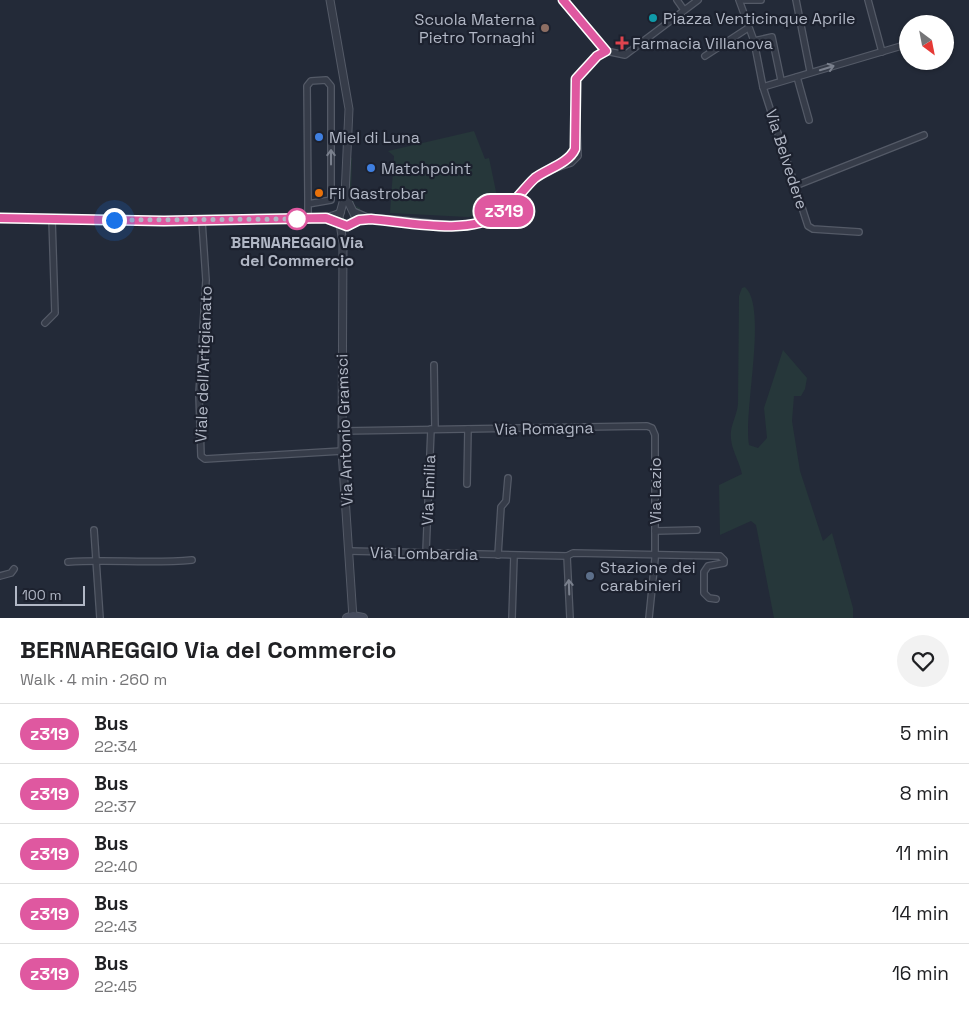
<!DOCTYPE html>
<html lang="en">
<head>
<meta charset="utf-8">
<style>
	body { margin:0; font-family:"Space Grotesk",sans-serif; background:#f2f2f2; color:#202124; height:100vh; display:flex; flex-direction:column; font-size:19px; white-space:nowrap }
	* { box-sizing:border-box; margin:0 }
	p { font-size:16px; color:#757577 }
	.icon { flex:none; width:28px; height:28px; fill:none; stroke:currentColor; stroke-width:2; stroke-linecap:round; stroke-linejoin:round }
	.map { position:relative; height:618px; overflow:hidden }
	.details { display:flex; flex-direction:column; background:#fff; flex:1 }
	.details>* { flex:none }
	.badge { padding:0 10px; border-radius:16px; font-size:18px; line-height:32px }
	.needle { width:32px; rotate:148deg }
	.tools { position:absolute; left:899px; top:15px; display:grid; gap:10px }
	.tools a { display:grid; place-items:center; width:55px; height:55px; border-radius:50%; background:#fff; box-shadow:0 1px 4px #0004; font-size:25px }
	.scale { position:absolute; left:15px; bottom:12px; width:70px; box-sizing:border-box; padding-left:5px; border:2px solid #b1b7c5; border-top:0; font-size:14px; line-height:18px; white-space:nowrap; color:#b1b7c5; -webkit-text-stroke:4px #1c212e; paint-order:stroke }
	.you { position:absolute; width:25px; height:25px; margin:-12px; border:4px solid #fff; border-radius:50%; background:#1a73e8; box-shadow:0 0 0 8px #1a73e833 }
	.map>.badge { position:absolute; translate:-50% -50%; box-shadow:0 0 0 2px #fff }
	.round { display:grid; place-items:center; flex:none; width:52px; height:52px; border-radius:26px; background:#f2f2f2 }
	.head { display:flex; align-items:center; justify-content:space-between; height:85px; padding:0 20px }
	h1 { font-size:24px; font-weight:800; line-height:38px }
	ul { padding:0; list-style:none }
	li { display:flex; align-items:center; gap:15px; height:60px; padding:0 20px; border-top:1px solid #e0e0e0 }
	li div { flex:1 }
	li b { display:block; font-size:19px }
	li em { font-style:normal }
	li .badge { min-width:55px; font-weight:700; text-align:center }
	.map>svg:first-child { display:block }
	.green { fill:#26373a }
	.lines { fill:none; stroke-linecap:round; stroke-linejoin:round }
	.minor-casing { stroke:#545a67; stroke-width:8 }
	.tertiary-casing { stroke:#545a67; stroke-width:9 }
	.secondary-casing { stroke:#545a67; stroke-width:10 }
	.minor { stroke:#363c49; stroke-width:5.5 }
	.tertiary { stroke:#363c49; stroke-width:7 }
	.secondary { stroke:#454b5c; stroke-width:8 }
	.oneway { stroke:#7a808d }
	.line-casing { stroke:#fff; stroke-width:11 }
	.line { stroke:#df58a0; stroke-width:8 }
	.walk { stroke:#b1b7c5; stroke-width:5; stroke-dasharray:0 9 }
	.culture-dot { fill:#0f9aa8; stroke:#1c212e; stroke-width:2 }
	.education-dot { fill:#8d6e63; stroke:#1c212e; stroke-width:2 }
	.health-dot { fill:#e0444e; stroke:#1c212e; stroke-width:2 }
	.shop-dot { fill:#3f7fe0; stroke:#1c212e; stroke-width:2 }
	.food-dot { fill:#e8710a; stroke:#1c212e; stroke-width:2 }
	.stop-dot { fill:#fff; stroke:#df58a0; stroke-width:2.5 }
	.service-dot { fill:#5c6f8a; stroke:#1c212e; stroke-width:2 }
	.labels { text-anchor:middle; stroke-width:4.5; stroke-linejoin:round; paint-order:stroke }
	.poi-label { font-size:16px; fill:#b1b7c5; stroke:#1c212e; text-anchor:start }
	.street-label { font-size:16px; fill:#b1b7c5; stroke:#1c212e }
	.stop-label { font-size:16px; font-weight:bold; fill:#b1b7c5; stroke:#1c212e }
</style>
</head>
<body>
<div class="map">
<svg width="969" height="618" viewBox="0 0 969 618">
	<rect width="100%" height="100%" fill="#232a38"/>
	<g class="green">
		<path d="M474 131 485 159 489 158 499 206 483 214 468 217 390 213 394 156 388 151Z"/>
		<path d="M350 158H352L351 199 354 200V205L360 208V211C354 206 351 202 349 195Z"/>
		<path d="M745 287C768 307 743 412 749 445L758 448 767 438 764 408 783 350 807 378 805 389 801 396H794L792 421 800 471 823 541 832 533 853 608V618H774L756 525 751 521 720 535 719 485 742 474C739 459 729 447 731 431 732 423 737 414 738 404L739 296 742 288Z"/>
	</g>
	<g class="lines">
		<g class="minor-casing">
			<g id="minor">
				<path d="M563 0 606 51"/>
				<path d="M677 0 684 10"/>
				<path d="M739 0 754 41 763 87 808 226 813 229 859 232"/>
				<path d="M744 0H761"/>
				<path d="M796 0 810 71"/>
				<path d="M868 0 882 52"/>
				<path d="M754 41 772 37 781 80"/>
				<path d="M606 51 625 55 698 0"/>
				<path d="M705 56 748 28"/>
				<path d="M797 77 809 120"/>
				<path d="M763 87 908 44"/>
				<path d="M553 169 571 163 578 156 575 82 582 70 598 55 606 51"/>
				<path d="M795 186 924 135"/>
				<path d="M308 204 331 200V86L326 80 311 81 307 86 308 198V219"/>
				<path d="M353 211 369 218"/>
				<path d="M0 218C85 218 170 222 254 220 282 220 316 224 341 212"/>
				<path d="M202 221 206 280 199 394 201 456 205 459 342 451"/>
				<path d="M354 223C377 209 451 234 486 221 509 212 520 191 538 176 552 165 572 161 577 143"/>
				<path d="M45 323 55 313 52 219"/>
				<path d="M434 365 435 429"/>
				<path d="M342 431 647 426 652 428 655 435V559L649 618"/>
				<path d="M467 484 468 429"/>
				<path d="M94 530 100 618"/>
				<path d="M655 531 697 530"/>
				<path d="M349 551 567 556 573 553 720 556 724 560V563L708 566 704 572V593L709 598 716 599"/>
				<path d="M426 552 431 429"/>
				<path d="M498 555 501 507 506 501 508 478"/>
				<path d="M567 556 570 618"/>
				<path d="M68 562C109 559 150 564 192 560"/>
				<path d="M0 576 11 573 14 569"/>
				<path d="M512 618 514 556"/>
			</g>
		</g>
		<g class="tertiary-casing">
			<g id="tertiary">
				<path d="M330 0 349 109 345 195 339 217 343 243 342 451 353 618"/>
				<path d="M341 222 349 226 356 218 345 195"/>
			</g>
		</g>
		<g class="secondary-casing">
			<path id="secondary" d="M347 618 353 616 363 618"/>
		</g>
		<use href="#minor" class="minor"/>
		<use href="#tertiary" class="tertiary"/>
		<use href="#secondary" class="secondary"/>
	</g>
	<defs><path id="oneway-shaft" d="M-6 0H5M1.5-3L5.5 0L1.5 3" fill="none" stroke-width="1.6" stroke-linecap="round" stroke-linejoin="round" transform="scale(1.25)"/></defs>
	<g class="oneway">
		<use href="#oneway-shaft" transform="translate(827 68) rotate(-17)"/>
		<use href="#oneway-shaft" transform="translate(331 157) rotate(-90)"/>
		<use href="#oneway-shaft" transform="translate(569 587) rotate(-92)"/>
	</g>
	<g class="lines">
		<g class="line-casing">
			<path id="line" d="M0 218 164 221 326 218 347 226 359 220 371 219C408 222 469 236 500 214 514 204 523 189 535 178 547 169 569 163 575 149L576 79 597 56 606 51 563 0"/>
		</g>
		<use href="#line" class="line"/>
		<path class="walk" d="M114 220 297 219"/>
	</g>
	<circle class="culture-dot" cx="653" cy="18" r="5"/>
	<circle class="education-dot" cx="545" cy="28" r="5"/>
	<path class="health-dot" d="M619.5 35.5h5v5h5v5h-5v5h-5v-5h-5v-5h5z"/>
	<g class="shop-dot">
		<circle cx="319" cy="137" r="5"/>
		<circle cx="371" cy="168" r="5"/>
	</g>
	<circle class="food-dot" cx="319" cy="193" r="5"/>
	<circle class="stop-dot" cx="297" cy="219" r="10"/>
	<circle class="service-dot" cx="590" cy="576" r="5"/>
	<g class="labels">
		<g class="poi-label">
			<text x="663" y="24">Piazza Venticinque Aprile</text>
			<text x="535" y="25" text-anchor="end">Scuola Materna<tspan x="535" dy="18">Pietro Tornaghi</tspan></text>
			<text x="632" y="49">Farmacia Villanova</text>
			<text x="329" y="143">Miel di Luna</text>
			<text x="381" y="174">Matchpoint</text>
			<text x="329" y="199">Fil Gastrobar</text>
			<text x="600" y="573">Stazione dei<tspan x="600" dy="18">carabinieri</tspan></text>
		</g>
		<g class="street-label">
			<text transform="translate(787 159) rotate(72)" y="6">Via Belvedere</text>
			<text transform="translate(203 364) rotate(-88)" y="6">Viale dell'Artigianato</text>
			<text transform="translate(544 428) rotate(-1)" y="6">Via Romagna</text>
			<text transform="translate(344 430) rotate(-92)" y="6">Via Antonio Gramsci</text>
			<text transform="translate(428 490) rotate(-88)" y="6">Via Emilia</text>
			<text transform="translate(655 491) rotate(-90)" y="6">Via Lazio</text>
			<text transform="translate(424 553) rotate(1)" y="6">Via Lombardia</text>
		</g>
		<g class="stop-label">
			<text x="297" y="248">BERNAREGGIO Via<tspan x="297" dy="18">del Commercio</tspan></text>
		</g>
	</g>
</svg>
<div class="tools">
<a><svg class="needle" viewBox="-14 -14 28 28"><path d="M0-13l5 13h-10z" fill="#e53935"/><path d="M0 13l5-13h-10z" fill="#757577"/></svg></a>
</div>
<div class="scale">100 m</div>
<div class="you" style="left:114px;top:220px"></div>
<b class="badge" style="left:504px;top:211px;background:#df58a0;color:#fff">z319</b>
</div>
<section class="details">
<div class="head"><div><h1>BERNAREGGIO Via del Commercio</h1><p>Walk · 4 min · 260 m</p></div><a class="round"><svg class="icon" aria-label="heart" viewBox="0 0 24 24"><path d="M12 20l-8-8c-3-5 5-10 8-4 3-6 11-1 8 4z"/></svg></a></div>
<ul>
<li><span class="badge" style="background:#df58a0;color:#fff">z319</span><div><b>Bus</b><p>22:34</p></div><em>5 min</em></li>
<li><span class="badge" style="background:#df58a0;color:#fff">z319</span><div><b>Bus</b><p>22:37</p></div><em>8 min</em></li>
<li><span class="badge" style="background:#df58a0;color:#fff">z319</span><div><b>Bus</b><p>22:40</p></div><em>11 min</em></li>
<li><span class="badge" style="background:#df58a0;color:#fff">z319</span><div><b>Bus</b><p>22:43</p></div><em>14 min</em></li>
<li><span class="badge" style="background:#df58a0;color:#fff">z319</span><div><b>Bus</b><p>22:45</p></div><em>16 min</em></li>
</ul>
</section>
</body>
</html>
